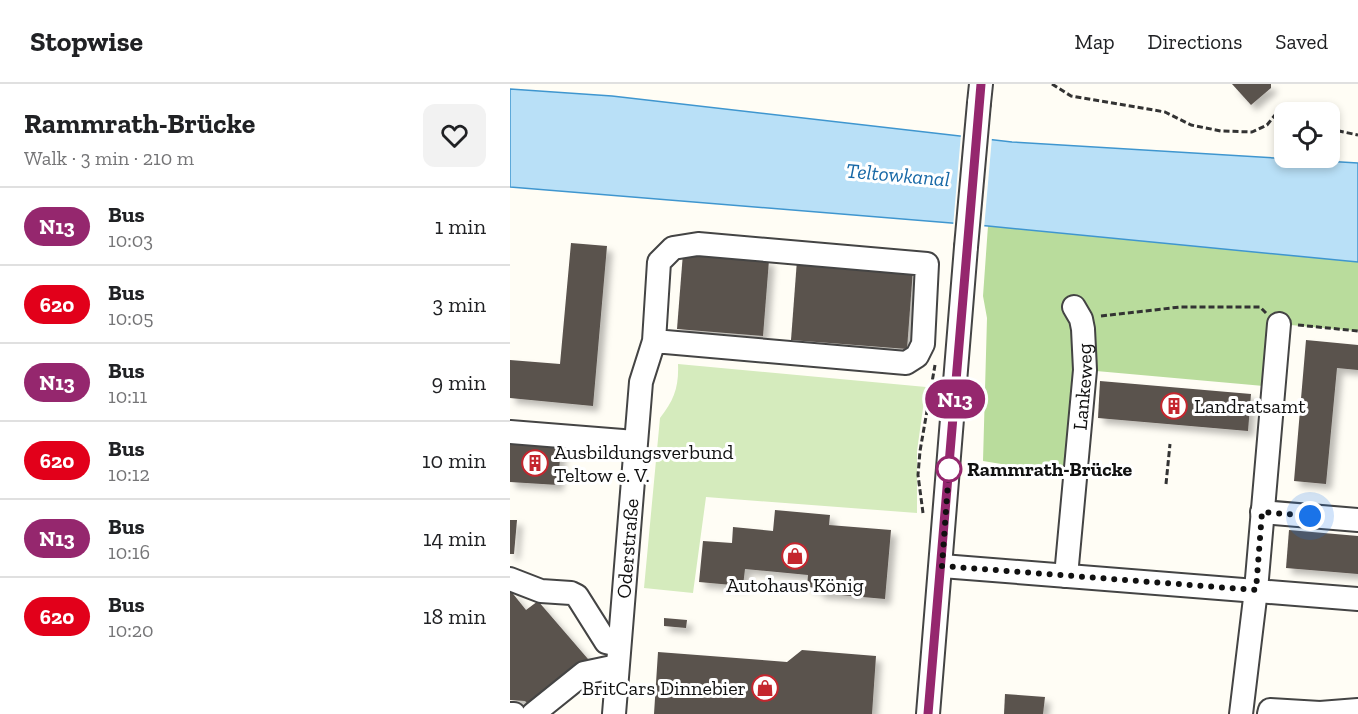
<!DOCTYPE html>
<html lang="en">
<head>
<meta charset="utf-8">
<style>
	body { margin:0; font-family:"Zilla Slab",serif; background:#f2f2f2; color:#202124; height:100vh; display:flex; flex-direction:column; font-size:22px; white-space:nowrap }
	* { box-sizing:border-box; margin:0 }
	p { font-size:20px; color:#757577 }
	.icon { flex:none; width:33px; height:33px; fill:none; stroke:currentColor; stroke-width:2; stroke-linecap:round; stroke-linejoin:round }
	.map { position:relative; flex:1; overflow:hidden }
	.sheet { display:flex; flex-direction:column; background:#fff; width:510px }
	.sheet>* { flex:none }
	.badge { padding:0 12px; border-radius:20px; font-size:21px; line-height:39px }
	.controls { position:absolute; left:764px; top:18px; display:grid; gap:12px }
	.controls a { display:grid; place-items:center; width:66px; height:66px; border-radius:12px; background:#fff; box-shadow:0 3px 9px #0003; font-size:30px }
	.you { position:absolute; width:30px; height:30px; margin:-15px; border:4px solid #fff; border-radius:50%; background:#1a73e8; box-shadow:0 0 0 9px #1a73e833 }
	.map>.badge { position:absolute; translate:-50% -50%; box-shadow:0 0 0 3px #fff }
	.round { display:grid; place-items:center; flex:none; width:63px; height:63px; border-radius:12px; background:#f2f2f2 }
	.summary { display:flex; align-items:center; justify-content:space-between; height:102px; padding:0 24px }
	h1 { font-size:28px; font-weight:700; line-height:45px }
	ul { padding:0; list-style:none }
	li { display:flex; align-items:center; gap:18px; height:78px; padding:0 24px; border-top:2px solid #e0e0e0 }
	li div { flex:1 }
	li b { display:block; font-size:22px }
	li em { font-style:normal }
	li .badge { min-width:66px; font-weight:700; text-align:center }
	header { display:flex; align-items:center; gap:36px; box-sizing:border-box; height:84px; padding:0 30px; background:#fff; border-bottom:2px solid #e0e0e0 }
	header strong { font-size:28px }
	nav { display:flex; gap:33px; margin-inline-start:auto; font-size:21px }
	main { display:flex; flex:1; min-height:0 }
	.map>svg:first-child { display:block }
	.green { fill:#d5ebbd }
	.forest { fill:#b9dc9c }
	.water { fill:#b9e0f7; stroke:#3f96cf; stroke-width:1.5 }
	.pier { fill:#fffdf5 }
	.building { fill:#5a524d; filter:url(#shadow) }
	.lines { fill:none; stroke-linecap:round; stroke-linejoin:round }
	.minor-casing { stroke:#444; stroke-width:26 }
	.path { stroke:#333; stroke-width:3; stroke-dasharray:6 3; stroke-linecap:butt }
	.minor { stroke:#fff; stroke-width:22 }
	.minor-bridge-casing { stroke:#444; stroke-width:26; stroke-linecap:butt }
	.minor-bridge { stroke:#fff; stroke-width:22 }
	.line-casing { stroke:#fff; stroke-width:14 }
	.line { stroke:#95276e; stroke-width:9 }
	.walk { stroke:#111; stroke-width:6; stroke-dasharray:0 10.8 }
	.stop-dot { fill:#fff; stroke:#95276e; stroke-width:3 }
	.labels { text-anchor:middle; stroke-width:6; stroke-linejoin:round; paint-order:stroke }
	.street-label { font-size:20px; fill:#111; stroke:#fff }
	.poi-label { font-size:20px; fill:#111; stroke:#fff; text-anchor:start }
	.stop-label { font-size:20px; font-weight:bold; fill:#111; stroke:#fff; text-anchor:start }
	.water-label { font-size:21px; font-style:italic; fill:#1768a6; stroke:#fff }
</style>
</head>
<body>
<header>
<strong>Stopwise</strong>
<nav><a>Map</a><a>Directions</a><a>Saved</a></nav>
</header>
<main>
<section class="sheet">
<div class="summary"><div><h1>Rammrath-Brücke</h1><p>Walk · 3 min · 210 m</p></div><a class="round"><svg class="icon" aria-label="heart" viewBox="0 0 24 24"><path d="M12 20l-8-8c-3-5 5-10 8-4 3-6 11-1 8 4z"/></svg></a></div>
<ul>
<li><span class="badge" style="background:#95276e;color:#fff">N13</span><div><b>Bus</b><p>10:03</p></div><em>1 min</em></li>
<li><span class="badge" style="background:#e2001a;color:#fff">620</span><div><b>Bus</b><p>10:05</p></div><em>3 min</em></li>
<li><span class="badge" style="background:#95276e;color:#fff">N13</span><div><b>Bus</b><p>10:11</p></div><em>9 min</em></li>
<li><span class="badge" style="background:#e2001a;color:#fff">620</span><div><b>Bus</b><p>10:12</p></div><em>10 min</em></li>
<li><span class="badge" style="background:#95276e;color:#fff">N13</span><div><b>Bus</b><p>10:16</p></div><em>14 min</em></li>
<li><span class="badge" style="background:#e2001a;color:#fff">620</span><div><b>Bus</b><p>10:20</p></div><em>18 min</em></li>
</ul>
</section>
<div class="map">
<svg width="848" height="630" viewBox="0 0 848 630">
	<defs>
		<filter id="shadow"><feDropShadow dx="5.5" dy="5.5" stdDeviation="3" flood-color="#0004"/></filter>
	</defs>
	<rect width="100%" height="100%" fill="#fffdf5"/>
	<path class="green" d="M168 280 416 303 407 367V429L196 413 183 509 134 504 150 334C164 316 169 303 168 280Z"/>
	<path class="forest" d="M478 142 848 178V247L769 240 764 303 575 286 566 392 473 377 477 234 473 212Z"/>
	<path class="water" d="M0 5 102 12 502 58 848 79V178L478 142 0 103Z"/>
	<path class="pier" d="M451 50 482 53 474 145 443 143Z"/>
	<g class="building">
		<path d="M722 0H761V4L741 21Z"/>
		<path d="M61 159 97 162 83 322 0 314V276L50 280Z"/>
		<path d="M173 169 259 176 253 252 167 245Z"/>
		<path d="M287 176 403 185 397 265 281 256Z"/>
		<path d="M796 256 848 261V286L827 284 816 400 784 397Z"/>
		<path d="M590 297 741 310 738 347 588 334Z"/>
		<path d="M0 356 51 361 48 401 0 398Z"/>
		<path d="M265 426 320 431 319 441 381 446 375 515 308 509V504L297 503 298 491 235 485 233 502 189 498 193 457 222 459 223 443 263 447Z"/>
		<path d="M0 436H7L4 470H0Z"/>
		<path d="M779 446 848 452V490L776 484Z"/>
		<path d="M0 506 16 526 28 517 78 575 21 623 15 617 0 616Z"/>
		<path d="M154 534 177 536 176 544 154 542Z"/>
		<path d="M292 566 366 572 362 630H144L148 568 277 578Z"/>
		<path d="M495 610 535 613 533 630H494Z"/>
	</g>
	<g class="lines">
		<g class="minor-casing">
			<g id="minor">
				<path d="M469 19 471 0"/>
				<path d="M0 348 125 358"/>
				<path d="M752 428 848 436"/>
				<path d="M432 482 848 515"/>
				<path id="s1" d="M556 492 575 286 573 245 571 235 564 223"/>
				<path d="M0 495 31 507 61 509 67 512 96 558 109 561"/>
				<path d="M0 630H4"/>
				<path d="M23 630 74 589 107 582"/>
				<path id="s2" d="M104 630 131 298 144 257 149 178 163 164 188 160 417 180 413 260 407 272 396 279 144 257"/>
				<path d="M418 630 456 163"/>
				<path d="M731 630 746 506 769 240"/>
				<path d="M759 630 760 626 810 629 848 626"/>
			</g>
		</g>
		<g class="path">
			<path d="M542 0 561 12 655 28 681 41 711 47 742 48 757 41 773 21 785 28"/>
			<path d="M819 45 848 51"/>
			<path d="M591 232 670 223H750L756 229"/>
			<path d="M788 241 848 247"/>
			<path d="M656 400 660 360"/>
			<path d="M413 429 408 391 410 367 425 281"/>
		</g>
		<use href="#minor" class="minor"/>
		<g class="minor-bridge-casing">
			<path id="minor-bridge" d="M456 163 469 19"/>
		</g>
		<use href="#minor-bridge" class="minor-bridge"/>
	</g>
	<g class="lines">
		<g class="line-casing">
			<path id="line" d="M418 630 471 0"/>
		</g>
		<use href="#line" class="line"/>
		<path class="walk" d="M439 385 432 482 746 506 752 428 800 432"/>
	</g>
	<defs>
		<g id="building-ring" transform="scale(1.35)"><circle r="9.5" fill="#fff" stroke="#c4262e" stroke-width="1.5"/><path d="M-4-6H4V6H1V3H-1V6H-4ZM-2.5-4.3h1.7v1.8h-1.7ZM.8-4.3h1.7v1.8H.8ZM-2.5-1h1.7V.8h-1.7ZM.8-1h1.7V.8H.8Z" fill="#c4262e"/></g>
		<g id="shop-ring" transform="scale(1.35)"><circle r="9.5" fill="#fff" stroke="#c4262e" stroke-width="1.5"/><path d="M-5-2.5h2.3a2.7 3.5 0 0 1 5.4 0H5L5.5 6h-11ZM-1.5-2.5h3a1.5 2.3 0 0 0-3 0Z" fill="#c4262e"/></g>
	</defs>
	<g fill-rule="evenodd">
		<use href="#building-ring" x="664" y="322"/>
		<use href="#building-ring" x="25" y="379"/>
		<use href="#shop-ring" x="285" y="472"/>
		<use href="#shop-ring" x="255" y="604"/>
	</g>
	<circle class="stop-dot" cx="439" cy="385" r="12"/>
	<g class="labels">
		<g class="street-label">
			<text dy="7" stroke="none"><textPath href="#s1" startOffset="190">Lankeweg</textPath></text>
			<text dy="7" stroke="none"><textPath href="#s2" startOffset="166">Oderstraße</textPath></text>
		</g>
		<g class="poi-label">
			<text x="684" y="329">Landratsamt</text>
			<text x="44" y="375">Ausbildungsverbund<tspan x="44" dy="23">Teltow e. V.</tspan></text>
			<text x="285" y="508" text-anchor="middle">Autohaus König</text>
			<text x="236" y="611" text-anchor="end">BritCars Dinnebier</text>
		</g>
		<g class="stop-label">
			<text x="457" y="392">Rammrath-Brücke</text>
		</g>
		<g class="water-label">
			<text transform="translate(388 91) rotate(5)" y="7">Teltowkanal</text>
		</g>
	</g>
</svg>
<div class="controls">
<a><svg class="icon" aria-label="locate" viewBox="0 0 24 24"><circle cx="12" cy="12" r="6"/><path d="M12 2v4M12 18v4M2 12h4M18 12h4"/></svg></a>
</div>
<div class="you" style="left:800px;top:432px"></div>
<b class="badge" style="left:445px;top:315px;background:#95276e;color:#fff">N13</b>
</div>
</main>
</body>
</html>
